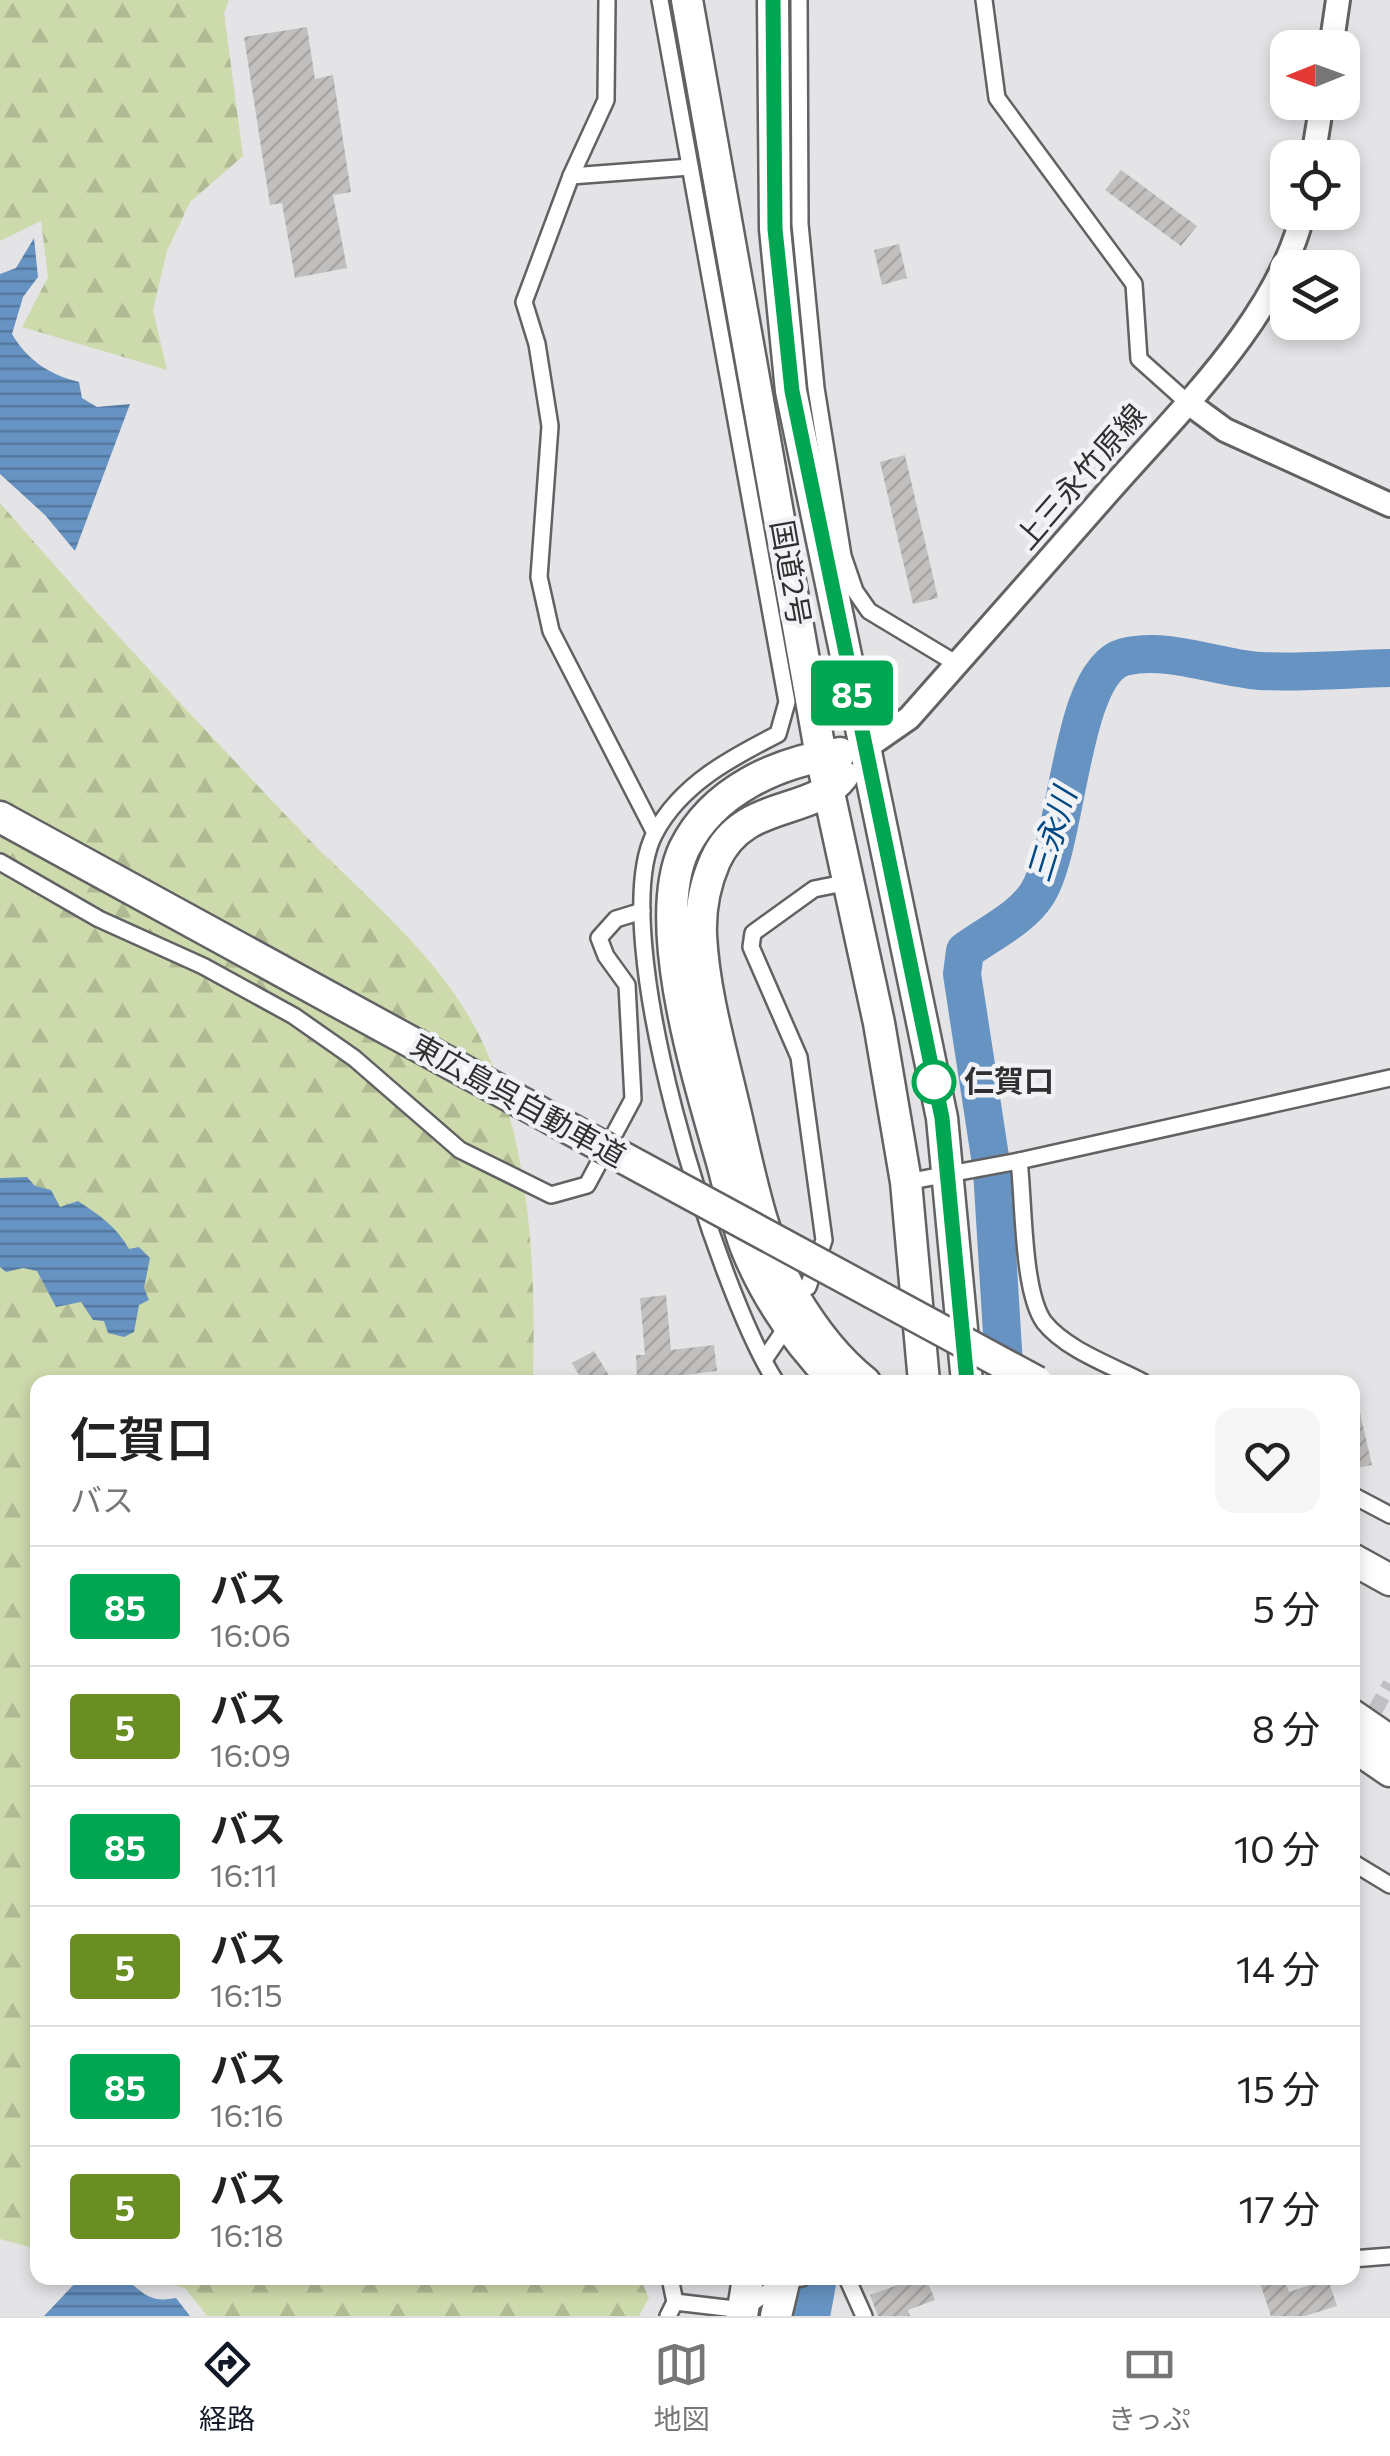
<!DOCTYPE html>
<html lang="ja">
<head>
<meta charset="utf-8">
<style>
	body { margin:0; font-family:Commissioner,"Noto Sans JP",sans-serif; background:#f6f6f6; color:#222; height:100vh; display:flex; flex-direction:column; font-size:38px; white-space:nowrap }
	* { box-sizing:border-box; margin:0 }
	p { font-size:32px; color:#767676 }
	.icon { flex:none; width:55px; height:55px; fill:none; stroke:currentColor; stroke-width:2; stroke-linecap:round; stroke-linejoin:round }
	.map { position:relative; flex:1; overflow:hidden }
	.side { position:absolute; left:30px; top:1375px; width:1330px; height:910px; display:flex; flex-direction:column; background:#fff; border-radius:20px; box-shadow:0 5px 15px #0003 }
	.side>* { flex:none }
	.badge { padding:0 20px; border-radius:8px; font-size:35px; line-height:65px }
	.needle { width:65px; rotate:269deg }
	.fabs { position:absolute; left:1270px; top:30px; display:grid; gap:20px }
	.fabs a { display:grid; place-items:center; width:90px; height:90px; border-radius:20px; background:#fff; box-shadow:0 5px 15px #0003; font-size:50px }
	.map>.badge { position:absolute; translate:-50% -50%; box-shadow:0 0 0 5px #fff }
	.round { display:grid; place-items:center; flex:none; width:105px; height:105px; border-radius:20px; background:#f6f6f6 }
	.overview { display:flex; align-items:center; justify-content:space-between; height:170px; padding:0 40px }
	h1 { font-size:48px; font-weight:600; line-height:75px }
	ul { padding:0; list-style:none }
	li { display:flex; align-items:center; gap:30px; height:120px; padding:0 40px; border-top:2px solid #e0e0e0 }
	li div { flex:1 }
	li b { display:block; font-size:38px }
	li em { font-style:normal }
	li .badge { min-width:110px; font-weight:700; text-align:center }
	.tab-bar { display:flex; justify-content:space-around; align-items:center; height:140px; border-top:2px solid #e0e0e0; background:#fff; font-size:28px; color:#767676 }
	.tab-bar a { display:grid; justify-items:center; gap:5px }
	.tab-bar .selected { color:#111827 }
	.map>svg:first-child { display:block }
	.forest { fill:url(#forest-firs) }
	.water { fill:url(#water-rules) }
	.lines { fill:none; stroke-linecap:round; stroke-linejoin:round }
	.river { stroke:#6693c2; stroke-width:38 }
	.building { fill:url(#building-hatch) }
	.street-tunnel { stroke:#c0c0c3; stroke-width:15; stroke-dasharray:15 8; stroke-linecap:butt }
	.street-casing { stroke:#626265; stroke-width:20 }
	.secondary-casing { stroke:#626265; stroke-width:28 }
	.highway-casing { stroke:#626265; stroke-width:35 }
	.street { stroke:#fff; stroke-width:15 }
	.secondary { stroke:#fff; stroke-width:22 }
	.highway { stroke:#fff; stroke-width:30 }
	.highway-bridge-casing { stroke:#626265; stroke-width:35; stroke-linecap:butt }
	.highway-bridge { stroke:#fff; stroke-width:30 }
	.line-casing { stroke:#fff; stroke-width:22 }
	.line { stroke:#00a651; stroke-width:15 }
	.stop-dot { fill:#fff; stroke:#00a651; stroke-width:5 }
	.labels { text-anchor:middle; stroke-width:9; stroke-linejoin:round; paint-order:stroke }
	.street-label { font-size:30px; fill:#303031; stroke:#f1f2f5 }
	.stop-label { font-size:30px; font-weight:bold; fill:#303031; stroke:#f1f2f5; text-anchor:start }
	.water-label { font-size:32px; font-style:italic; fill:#004984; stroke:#f1f2f5 }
</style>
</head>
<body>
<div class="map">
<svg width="1390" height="2316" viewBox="0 0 1390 2316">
	<defs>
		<pattern id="forest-firs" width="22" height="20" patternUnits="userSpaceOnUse" patternTransform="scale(2.5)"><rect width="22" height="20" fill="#cddaab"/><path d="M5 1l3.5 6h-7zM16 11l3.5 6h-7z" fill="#b0bb94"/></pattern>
		<pattern id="water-rules" width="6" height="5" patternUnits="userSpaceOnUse" patternTransform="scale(2.5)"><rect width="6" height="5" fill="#6693c2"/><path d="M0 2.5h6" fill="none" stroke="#54789e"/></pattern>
		<pattern id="building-hatch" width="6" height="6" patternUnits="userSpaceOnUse" patternTransform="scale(2.5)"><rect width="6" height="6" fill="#c2c0be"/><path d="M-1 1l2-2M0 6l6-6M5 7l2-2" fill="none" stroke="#a7a5a4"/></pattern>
	</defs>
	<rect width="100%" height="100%" fill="#e4e4e7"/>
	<g class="forest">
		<path d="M0 0H229L224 13 243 156 190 202 167 251 153 310 167 370 22 327 48 277 41 221 0 241Z"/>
		<path d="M0 503C96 614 197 722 298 828 360 893 437 952 478 1033 531 1139 536 1266 533 1382H38L37 2249 0 2239Z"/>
		<path d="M145 2278H640L649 2298 639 2316H207L185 2288Z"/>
	</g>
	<g class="water">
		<path d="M34 238 38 277 23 297 12 334C27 360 50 375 79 382L82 398 97 407 130 404 75 551 45 515 0 474V274L16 268Z"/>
		<path d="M27 1177 35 1186 51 1190 60 1207 78 1201C98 1214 117 1227 129 1249L139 1247 150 1258 144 1288 149 1300 139 1305 134 1332 124 1337 108 1333 104 1321 93 1320 81 1302 56 1307 37 1271 23 1268 6 1272 0 1267V1178Z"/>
		<path d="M80 2278H125C144 2294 150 2303 176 2298L190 2316H44Z"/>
	</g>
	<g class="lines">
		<g class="river">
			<path d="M1005 1382 992 1170 962 974 965 951C988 934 1022 918 1037 894 1069 844 1069 672 1124 657 1168 646 1216 668 1260 671 1303 673 1347 669 1390 668"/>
			<path d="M811 2316 818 2278"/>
		</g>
	</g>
	<g class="building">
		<path d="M307 27 315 79 333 75 351 192 333 195 347 268 295 278 282 203 270 205 244 37Z"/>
		<path d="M1121 170 1197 226 1181 246 1105 190Z"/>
		<path d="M899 244 907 278 882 285 874 250Z"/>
		<path d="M905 455 938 598 913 604 880 462Z"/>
		<path d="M666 1295 671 1350 714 1345 717 1371 637 1381 636 1355H645L640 1298Z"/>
		<path d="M594 1351 613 1382H583L572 1363Z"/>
		<path d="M1359 1409 1372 1465 1352 1469V1410Z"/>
		<path d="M917 2278H926L935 2300 908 2310 910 2316H878L870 2295Z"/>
		<path d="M1284 2278 1289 2292 1328 2279 1337 2306 1305 2316H1271L1260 2283Z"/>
	</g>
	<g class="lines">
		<path class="street-tunnel" d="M1364 1730 1390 1684"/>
		<g class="street-casing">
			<g id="street">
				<path d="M607 0 606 100 571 176 524 302 537 344 550 426 539 577 551 631 655 833"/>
				<path d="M660 0 787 702 778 734C731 758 681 784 655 833 603 930 718 1292 776 1382"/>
				<path d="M799 0 800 224 816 388 843 556 855 591 869 611 957 664"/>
				<path d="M984 0 997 98 1134 284 1139 359 1187 402"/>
				<path d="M571 176 690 167"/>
				<path d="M0 862 99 919 203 966 294 1016 354 1058 460 1150 551 1195 587 1185 633 1099 627 985 606 956 599 938 616 919 642 911"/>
				<path d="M1019 1161C1024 1201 1022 1291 1044 1322 1066 1350 1113 1366 1143 1382"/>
				<path d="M906 1182 1019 1161 1390 1078"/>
				<path d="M808 1287 824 1240 799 1057 751 947 753 933 814 889 849 882"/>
				<path d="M764 1360 781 1335"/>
				<path d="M1352 1495 1390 1515"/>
				<path d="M1352 1862 1390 1885"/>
				<path d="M1352 2259 1390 2256"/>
				<path d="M670 2278 675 2302"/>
				<path d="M847 2278 864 2316"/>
				<path d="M668 2316 675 2302 743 2310 785 2279 802 2278"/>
			</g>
		</g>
		<g class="secondary-casing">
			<g id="secondary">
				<path d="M1331 48 1338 0"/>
				<path d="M1313 158 1322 102"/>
				<path d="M1187 402 1225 430 1390 505"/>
				<path d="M863 750 909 718C976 643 1043 566 1110 490 1179 411 1279 317 1303 212"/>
			</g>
		</g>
		<g class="highway-casing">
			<g id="highway">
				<path d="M687 0 821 756 879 1023 906 1182 924 1382"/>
				<path d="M773 0 775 229 791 391 942 1118 967 1382"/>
				<path d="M843 776C812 817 743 798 715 861 705 884 700 910 701 935 704 993 721 1050 734 1106 749 1169 761 1239 793 1295 812 1327 837 1360 865 1382"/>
				<path d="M0 817 561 1124"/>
				<path d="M836 1382C799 1344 768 1301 747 1250 736 1223 730 1191 722 1162 700 1084 649 925 684 849 713 790 778 762 840 753"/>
				<path d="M1352 1559 1390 1580"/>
				<path d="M1352 1715 1390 1741"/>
				<path d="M1352 1745 1390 1771"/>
				<path d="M742 2316 748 2278"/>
				<path d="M776 2316 785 2278"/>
			</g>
		</g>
		<use href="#street" class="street"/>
		<use href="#secondary" class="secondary"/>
		<use href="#highway" class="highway"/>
		<g class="highway-bridge-casing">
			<path id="highway-bridge" d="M561 1124 1037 1382"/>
		</g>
		<use href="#highway-bridge" class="highway-bridge"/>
	</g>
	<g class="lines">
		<g class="line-casing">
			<path id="line" d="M773 0 775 229 792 391 942 1118 967 1382"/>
		</g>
		<use href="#line" class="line"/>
	</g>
	<circle class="stop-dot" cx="934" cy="1082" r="20"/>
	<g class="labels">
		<g class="street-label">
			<text transform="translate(1081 477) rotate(-49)" y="10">上三永竹原線</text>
			<text transform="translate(790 573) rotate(80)" y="10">国道2号</text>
			<text transform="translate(518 1101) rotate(29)" y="10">東広島呉自動車道</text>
		</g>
		<g class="stop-label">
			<text x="964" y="1092">仁賀口</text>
		</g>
		<g class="water-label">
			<text transform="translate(1052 835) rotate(-73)" y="11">三永川</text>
		</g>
	</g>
</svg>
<div class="fabs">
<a><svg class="needle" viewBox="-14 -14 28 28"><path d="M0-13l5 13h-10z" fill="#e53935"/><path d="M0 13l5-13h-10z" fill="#767676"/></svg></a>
<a><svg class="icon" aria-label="locate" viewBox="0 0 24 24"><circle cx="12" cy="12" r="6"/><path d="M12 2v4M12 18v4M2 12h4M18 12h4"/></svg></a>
<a><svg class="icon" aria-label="layers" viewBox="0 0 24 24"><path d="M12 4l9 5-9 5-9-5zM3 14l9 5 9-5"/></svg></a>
</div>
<b class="badge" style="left:852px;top:693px;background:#00a651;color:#fff">85</b>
<section class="side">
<div class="overview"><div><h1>仁賀口</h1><p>バス</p></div><a class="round"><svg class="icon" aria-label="heart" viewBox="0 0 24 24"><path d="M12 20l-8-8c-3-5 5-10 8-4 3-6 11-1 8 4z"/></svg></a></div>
<ul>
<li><span class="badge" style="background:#00a651;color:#fff">85</span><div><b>バス</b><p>16:06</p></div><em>5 分</em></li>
<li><span class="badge" style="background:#6b8e23;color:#fff">5</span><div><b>バス</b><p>16:09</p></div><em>8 分</em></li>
<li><span class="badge" style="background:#00a651;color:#fff">85</span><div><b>バス</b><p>16:11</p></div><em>10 分</em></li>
<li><span class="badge" style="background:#6b8e23;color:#fff">5</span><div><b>バス</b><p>16:15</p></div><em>14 分</em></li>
<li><span class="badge" style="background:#00a651;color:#fff">85</span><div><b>バス</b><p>16:16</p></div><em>15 分</em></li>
<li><span class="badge" style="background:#6b8e23;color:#fff">5</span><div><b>バス</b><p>16:18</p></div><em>17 分</em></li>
</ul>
</section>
</div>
<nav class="tab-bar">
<a class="selected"><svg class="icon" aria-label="directions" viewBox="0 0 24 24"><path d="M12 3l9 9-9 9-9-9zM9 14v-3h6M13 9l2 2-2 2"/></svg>経路</a>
<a><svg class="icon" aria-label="map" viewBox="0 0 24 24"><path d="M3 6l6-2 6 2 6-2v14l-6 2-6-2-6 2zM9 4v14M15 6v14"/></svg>地図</a>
<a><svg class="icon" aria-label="tickets" viewBox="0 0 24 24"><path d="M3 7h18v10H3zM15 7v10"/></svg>きっぷ</a>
</nav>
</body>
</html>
